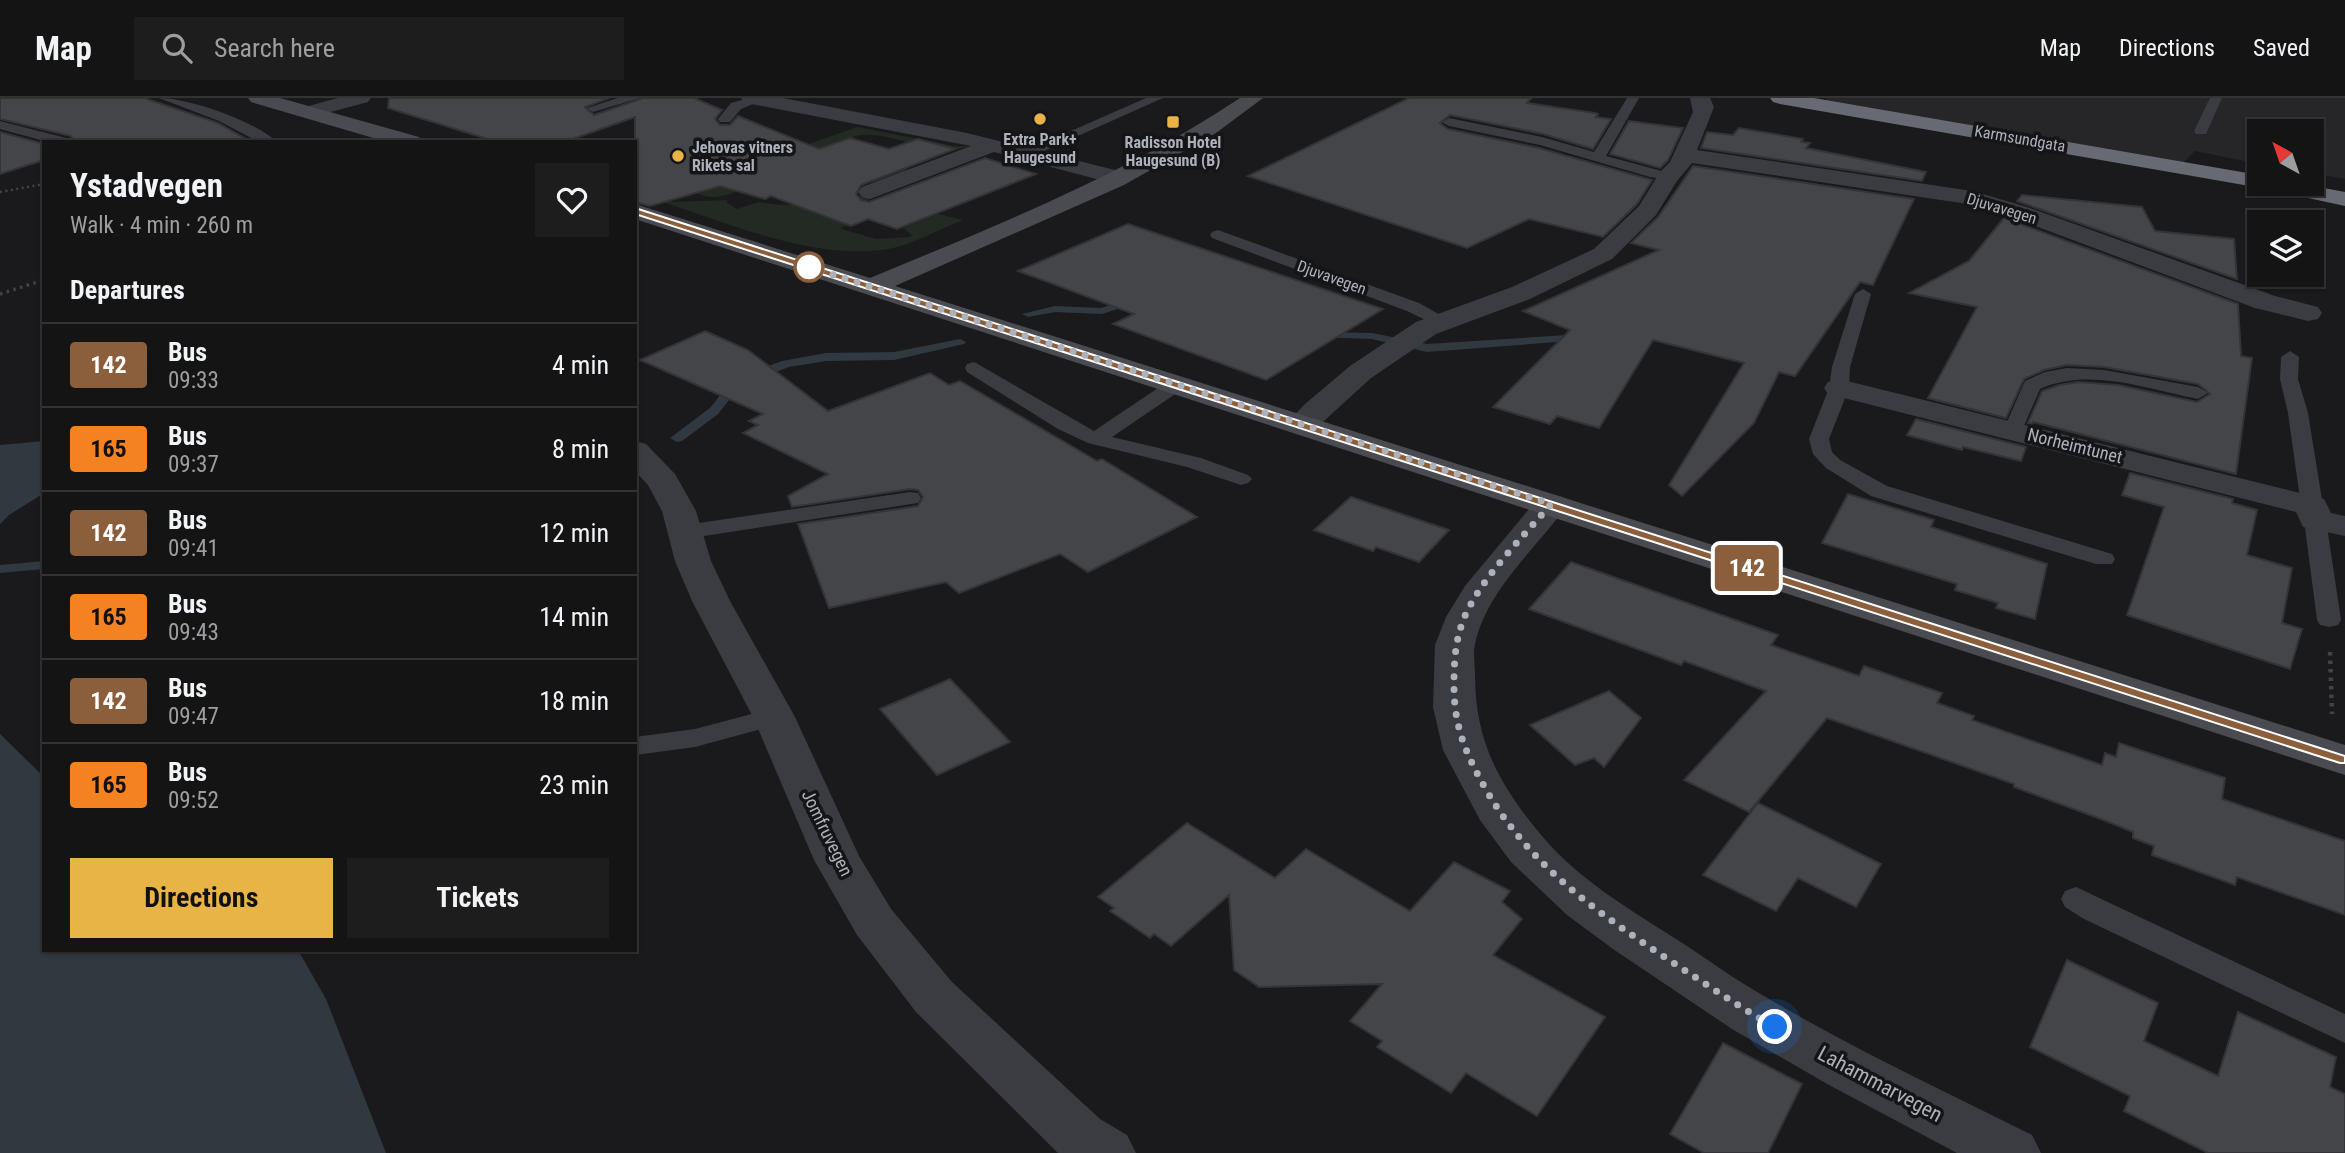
<!DOCTYPE html>
<html lang="en">
<head>
<meta charset="utf-8">
<style>
	body { margin:0; font-family:"Roboto Condensed",sans-serif; background:#1d1d1e; color:#f1f3f6; height:100vh; display:flex; flex-direction:column; font-size:26px; white-space:nowrap }
	* { box-sizing:border-box; margin:0 }
	p { font-size:23px; color:#9d9ea0 }
	.icon { flex:none; width:38px; height:38px; fill:none; stroke:currentColor; stroke-width:2; stroke-linecap:round; stroke-linejoin:round }
	.map { position:relative; flex:1; overflow:hidden }
	.side { position:absolute; left:42px; top:42px; width:595px; height:812px; display:flex; flex-direction:column; background:#141415; border-radius:0px; box-shadow:0 2px 5px #0004,0 0 0 2px #333334 }
	.side>* { flex:none }
	.badge { padding:0 14px; border-radius:5px; font-size:24px; line-height:46px }
	.needle { width:46px; rotate:320deg }
	.fabs { position:absolute; left:2247px; top:21px; display:grid; gap:14px }
	.fabs a { display:grid; place-items:center; width:77px; height:77px; border-radius:0px; background:#141415; box-shadow:0 2px 5px #0004,0 0 0 2px #333334; font-size:35px }
	.you { position:absolute; width:35px; height:35px; margin:-18px; border:5px solid #fff; border-radius:50%; background:#1a73e8; box-shadow:0 0 0 10px #1a73e833 }
	.map>.badge { position:absolute; translate:-50% -50%; box-shadow:0 0 0 4px #fff }
	h2 { padding:0 28px; font-size:26px; line-height:63px }
	.round { display:grid; place-items:center; flex:none; width:74px; height:74px; border-radius:0px; background:#1d1d1e }
	.headline { display:flex; align-items:center; justify-content:space-between; height:119px; padding:0 28px }
	h1 { font-size:33px; font-weight:700; line-height:52px }
	.cta { display:flex; gap:14px; margin-top:auto; padding:14px 28px }
	.cta a { flex:1; height:80px; border-radius:0px; background:#e8b446; color:#111; font-size:28px; font-weight:700; line-height:80px; text-align:center }
	.cta a+a { background:#1d1d1e; color:#f1f3f6 }
	ul { padding:0; list-style:none }
	li { display:flex; align-items:center; gap:21px; height:84px; padding:0 28px; border-top:2px solid #333334 }
	li div { flex:1 }
	li b { display:block; font-size:26px }
	li em { font-style:normal }
	li .badge { min-width:77px; font-weight:700; text-align:center }
	header { display:flex; align-items:center; gap:42px; box-sizing:border-box; height:98px; padding:0 35px; background:#141415; border-bottom:2px solid #333334 }
	header strong { font-size:33px }
	nav { display:flex; gap:38px; margin-inline-start:auto; font-size:24px }
	.search { width:490px; height:63px; background:#1d1d1e; display:flex; align-items:center; gap:18px; box-sizing:border-box; padding:0 24px; border-radius:0px; color:#9d9ea0; font-size:26px }
	.map>svg:first-child { display:block }
	.built { fill:#262629 }
	.green { fill:#222a23 }
	.water { fill:#303940 }
	.lines { fill:none; stroke-linecap:round; stroke-linejoin:round }
	.stream { fill:#303940; fill-rule:evenodd }
	.building { fill:#444549; stroke:#343438; stroke-width:2 }
	.path-far2 { stroke:#414348; stroke-width:2.5; stroke-dasharray:2 3.5; stroke-linecap:butt }
	.path-far1 { stroke:#414348; stroke-width:3.5; stroke-dasharray:2.5 4.5; stroke-linecap:butt }
	.path { stroke:#414348; stroke-width:4.5; stroke-dasharray:3.5 5; stroke-linecap:butt }
	.lane { fill:#3b3c41; fill-rule:evenodd }
	.street { fill:#3b3c41; fill-rule:evenodd }
	.secondary { fill:#494b51; fill-rule:evenodd }
	.highway { fill:#676a72; fill-rule:evenodd }
	.line { fill:#8b5e3c; stroke:#fff; stroke-width:2 }
	.walk { stroke:#adb1bb; stroke-width:7; stroke-dasharray:0 12.6 }
	.poi-dot { fill:#e8b446; stroke:#151517; stroke-width:2.5 }
	.stop-dot { fill:#fff; stroke:#8b5e3c; stroke-width:3.5 }
	.labels { text-anchor:middle; stroke-width:7; stroke-linejoin:round; paint-order:stroke }
	.far-street-label { font-size:16px; fill:#adb1bb; stroke:#151517 }
	.far-poi-label { font-size:16px; font-weight:bold; fill:#adb1bb; stroke:#151517 }
	.street-label { font-size:18px; fill:#adb1bb; stroke:#151517 }
	.near-street-label { font-size:21px; fill:#adb1bb; stroke:#151517 }
</style>
</head>
<body>
<header>
<strong>Map</strong>
<div class="search"><svg class="icon" aria-label="search" viewBox="0 0 24 24"><circle cx="10" cy="10" r="6"/><path d="M15 15l6 6"/></svg>Search here</div>
<nav><a>Map</a><a>Directions</a><a>Saved</a></nav>
</header>
<div class="map">
<svg width="2345" height="1055" viewBox="0 0 2345 1055">
	<rect width="100%" height="100%" fill="#1a1a1c"/>
	<path class="built" d="M1826 0H2345V81L2312 75V33H2259V66L2195 53 2178 70 1824 12Z"/>
	<g class="green">
		<path d="M857 29 954 48H969C934 63 882 26 850 40L887 66 912 72 873 85 775 58Z"/>
		<path d="M738 63V93C723 99 708 103 694 93L662 101 673 104 728 102 726 104 737 111 759 104 779 107 831 104 856 97 872 100 844 111 851 128 841 129 842 131 876 141 909 139 912 137 903 130 938 116 963 122C937 132 909 149 882 152 809 161 725 124 657 102Z"/>
	</g>
	<g class="water">
		<path d="M44 343V395L9 417 0 426V347Z"/>
		<path d="M0 636 44 679V852H298L326 901 386 1055H0Z"/>
	</g>
	<g class="lines">
		<g class="stream">
			<path d="M1132 200 1138 203 1136 205 1102 216 1055 214 1028 219 1022 216 1055 208 1101 210Z"/>
			<path d="M1321 234 1372 235 1427 246 1583 236 1589 239 1583 242 1427 254 1372 241 1317 239 1315 237Z"/>
			<path d="M960 241 966 244 964 246 894 262 826 263 789 269 741 287 718 316 682 343 677 344 670 340 710 310 733 281 782 263 826 255 894 254Z"/>
			<path d="M44 463V471L0 475V467Z"/>
		</g>
	</g>
	<g class="building">
		<path d="M0 0H144L218 25 251 44H74L71 38 0 21Z"/>
		<path d="M389 0H609L585 9 594 17 643 0H694L722 12 715 21 720 27H730L738 18 819 51 850 40 889 51 918 41 955 51 861 87 856 96 861 102 869 104 985 60 1036 76 897 131 868 121 851 128 771 98 765 101 720 88 650 108 635 104V19L564 44H497L388 10Z"/>
		<path d="M1409 0H1531L1527 5 1595 15 1598 16 1596 19 1611 21 1593 51 1543 36 1450 17 1440 25 1448 31 1539 50 1652 82 1637 106 1603 139 1529 121 1467 150 1248 78Z"/>
		<path d="M1629 23 1683 30 1668 62 1660 70 1610 56Z"/>
		<path d="M1739 30 1803 41 1801 44 1810 45 1806 50 1926 74 1922 83 1701 50 1707 34 1733 37Z"/>
		<path d="M0 34 44 46V62L0 76Z"/>
		<path d="M1693 68 1914 101 1873 187 1860 184 1795 278 1779 274 1754 325 1682 398 1669 387 1744 265 1653 242 1599 330 1557 318 1550 326 1493 309 1570 232 1523 213 1659 152 1631 145 1658 119Z"/>
		<path d="M2022 97 2142 109 2155 133 2234 141 2237 181 2017 103Z"/>
		<path d="M2004 120 2238 206 2241 258 2252 260 2236 376 2033 324 2032 326 2028 325 2042 293 2059 287 2078 284 2118 287 2197 304 2210 296 2198 286 2104 269 2067 267 2044 272 2024 281 2006 320 1928 300 1977 209 1909 195 1969 163Z"/>
		<path d="M1128 126 1383 211 1266 282 1113 226 1134 216 1018 173Z"/>
		<path d="M705 233 748 252 828 313 930 275 949 287 960 283 1097 363 1102 361 1197 419 1088 474 1060 456 959 495 946 484 829 510 798 426 918 408 923 399 918 392 910 391 792 409 788 398 828 376 743 335 758 327 749 323 763 316 640 262Z"/>
		<path d="M1916 321 2026 349 2021 363 1963 349 1962 352 1907 337Z"/>
		<path d="M2130 375 2233 401 2232 405 2257 412 2247 457 2292 470 2282 525 2302 531 2290 571 2127 517 2164 409 2122 397Z"/>
		<path d="M1848 396 1934 422 1931 429 2047 466 2035 521 1996 510 1998 505 1955 492 1957 486 1822 445Z"/>
		<path d="M1351 399 1449 432 1419 464 1376 449 1373 453 1314 432Z"/>
		<path d="M1571 464 1778 537 1771 547 1859 578 1864 568 1942 595 1937 605 1974 618 1972 622 2102 667 2105 655 2116 659 2119 645 2225 680 2222 701 2345 743V817L2237 779 2235 787 2152 757 2154 748 2133 740V734L2101 721 2014 689V686L1827 620 1749 714 1684 682 1766 593 1684 563 1681 567 1529 511Z"/>
		<path d="M950 581 1010 644 937 677 880 611Z"/>
		<path d="M1609 593 1641 620 1604 669 1594 660 1575 667 1530 627Z"/>
		<path d="M1758 705 1881 766 1856 809 1798 780 1776 813 1703 777Z"/>
		<path d="M1187 725 1275 780 1306 751 1410 813 1454 764 1510 793 1502 804 1522 821 1493 857 1605 919 1537 1018 1466 975 1451 995 1377 949 1382 943 1350 923 1382 886 1259 889 1234 872 1229 797 1171 848 1154 836 1150 840 1110 813 1114 810 1098 799Z"/>
		<path d="M2067 862 2158 905 2144 943 2218 978 2238 914 2336 959 2330 989 2345 996V1055H2208L2124 1013 2130 998 2030 949Z"/>
		<path d="M1723 945 1802 986 1768 1055H1704L1670 1036Z"/>
	</g>
	<g class="lines">
		<g class="path-far2">
			<path d="M669 87 708 73"/>
			<path d="M0 94 44 86"/>
		</g>
		<path class="path-far1" d="M0 196 44 182"/>
		<path class="path" d="M2330 554 2332 616"/>
		<g class="lane">
			<path d="M159 0C189 0 255 23 277 44H259L219 23Z"/>
			<path d="M618 0H640L593 14 587 10Z"/>
			<path d="M750 0 763 2 741 11 730 24H720L718 21 731 5Z"/>
			<path d="M1146 0H1163L1033 58 1028 59 1021 55Z"/>
			<path d="M1627 0H1639L1606 58 1673 76 1675 79 1673 82 1650 79 1540 47 1449 28 1442 24 1449 20 1542 39 1594 54Z"/>
			<path d="M2210 0H2222L2206 36H2196L2194 33Z"/>
			<path d="M0 23 70 41 72 44H48L0 31Z"/>
			<path d="M1218 132 1419 205 1453 224 1450 228H1438L1407 213 1212 140 1210 137 1212 134Z"/>
			<path d="M1863 191 1871 196 1850 269 1849 290 1829 341 1832 354 1840 362 1887 388 2112 456 2115 461 2112 466H2096L1871 398 1826 370 1813 356 1809 341 1829 290 1832 269 1855 196Z"/>
			<path d="M2290 253 2299 259 2298 281 2308 315 2323 408 2320 413H2304L2301 408 2288 315 2280 281 2281 259Z"/>
			<path d="M974 264 1094 333 1170 282H1184L1187 286 1184 290 1112 339 1201 360 1248 377 1252 381 1248 385 1241 387 1187 369 1088 345 1058 331 967 274 965 270 967 266Z"/>
			<path d="M2067 270 2104 272 2198 289 2208 295 2198 301C2147 291 2089 269 2040 291L2020 337H2006L2003 333 2025 283 2045 274Z"/>
			<path d="M910 394 918 395 921 400 918 405 685 441 677 439 674 434 677 429 685 427Z"/>
			<path d="M2315 415 2323 417 2326 422 2341 522 2338 527 2329 529 2320 527 2317 522 2304 422 2307 417Z"/>
			<path d="M774 610 783 613 787 619 783 625 695 649 635 657V639L695 631Z"/>
			<path d="M2076 789 2345 916V945L2084 821 2065 809 2061 801 2065 793Z"/>
		</g>
		<g class="street">
			<path d="M338 0H371L368 4 308 20 301 18 298 14 301 10Z"/>
			<path d="M741 0H783L967 35 1127 75 1130 80 1127 85 1119 87 994 54 870 101 862 99 858 94 862 89 971 48 751 6 744 4Z"/>
			<path d="M1690 0H1710L1714 9 1697 52 1972 93 2027 109 2275 198 2318 209 2322 215 2318 221 2308 223 2255 210 2011 119 1961 105 1692 65 1677 83 1656 117 1612 161 1530 201 1436 236 1371 280 1313 333 1302 335 1291 333 1286 326 1305 306 1350 268 1416 224 1512 189 1594 151 1639 108 1660 74 1670 64 1693 14Z"/>
			<path d="M1839 281 2324 401 2331 415 2345 418V438L2303 429 2296 414 1828 296 1824 290 1828 284Z"/>
			<path d="M635 343 646 346 675 376 696 413 711 463 730 503 795 619 859 758 891 811 952 884 1100 1021 1127 1037 1136 1055H1058L916 914 857 837 814 762 753 619 692 503 675 463 662 413 648 387 635 373Z"/>
			<path d="M1551 396 1563 399 1568 406C1537 450 1487 491 1475 546 1473 555 1475 567 1475 577 1475 644 1500 688 1542 738 1578 781 1629 811 1676 841 1707 861 1737 883 1769 901 1854 951 1944 993 2032 1037L2041 1055H1957L1829 987 1732 931 1613 851 1567 817 1511 764 1480 722 1443 652 1433 609 1435 547 1446 519 1465 488 1539 399Z"/>
		</g>
		<g class="secondary">
			<path d="M248 0H280L419 39 421 44H387L251 4Z"/>
			<path d="M1240 0H1263L1216 35 1124 87 895 188 2345 647V677L635 121V106L870 180C997 127 1125 77 1240 0Z"/>
		</g>
		<path class="highway" d="M1770 0H1814L2259 77V86H2303L2345 94V108L2261 90 1780 6 1773 4Z"/>
	</g>
	<path class="line" d="M635 110 2345 658V665H2340L632 115Z"/>
	<g class="lines">
		<path class="walk" d="M809 169 1551 406C1523 439 1481 480 1464 520 1455 543 1454 564 1454 588 1454 627 1465 654 1484 688 1528 767 1598 815 1672 864 1706 886 1739 909 1775 929"/>
	</g>
	<g class="poi-dot">
		<circle cx="1040" cy="21" r="7"/>
		<rect x="1166" y="17" width="14" height="14" rx="3.5"/>
		<circle cx="678" cy="58" r="7"/>
	</g>
	<circle class="stop-dot" cx="809" cy="169" r="14"/>
	<g class="labels">
		<g class="far-street-label">
			<text transform="translate(2020 40) rotate(10)" y="6">Karmsundgata</text>
			<text transform="translate(2002 110) rotate(17)" y="6">Djuvavegen</text>
			<text transform="translate(1332 179) rotate(20)" y="6">Djuvavegen</text>
		</g>
		<g class="far-poi-label">
			<text x="1040" y="47">Extra Park+<tspan x="1040" dy="18">Haugesund</tspan></text>
			<text x="1173" y="50">Radisson Hotel<tspan x="1173" dy="18">Haugesund (B)</tspan></text>
			<text x="692" y="55" text-anchor="start">Jehovas vitners<tspan x="692" dy="18">Rikets sal</tspan></text>
		</g>
		<g class="street-label">
			<text transform="translate(2075 348) rotate(14)" y="6">Norheimtunet</text>
			<text transform="translate(827 735) rotate(64)" y="6">Jomfruvegen</text>
		</g>
		<g class="near-street-label">
			<text transform="translate(1880 986) rotate(28)" y="7">Lahammarvegen</text>
		</g>
	</g>
</svg>
<div class="fabs">
<a><svg class="needle" viewBox="-14 -14 28 28"><path d="M0-13l5 13h-10z" fill="#e53935"/><path d="M0 13l5-13h-10z" fill="#9d9ea0"/></svg></a>
<a><svg class="icon" aria-label="layers" viewBox="0 0 24 24"><path d="M12 4l9 5-9 5-9-5zM3 14l9 5 9-5"/></svg></a>
</div>
<div class="you" style="left:1775px;top:929px"></div>
<b class="badge" style="left:1747px;top:470px;background:#8b5e3c;color:#fff">142</b>
<section class="side">
<div class="headline"><div><h1>Ystadvegen</h1><p>Walk · 4 min · 260 m</p></div><a class="round"><svg class="icon" aria-label="heart" viewBox="0 0 24 24"><path d="M12 20l-8-8c-3-5 5-10 8-4 3-6 11-1 8 4z"/></svg></a></div>
<h2>Departures</h2>
<ul>
<li><span class="badge" style="background:#8b5e3c;color:#fff">142</span><div><b>Bus</b><p>09:33</p></div><em>4 min</em></li>
<li><span class="badge" style="background:#f58220;color:#111">165</span><div><b>Bus</b><p>09:37</p></div><em>8 min</em></li>
<li><span class="badge" style="background:#8b5e3c;color:#fff">142</span><div><b>Bus</b><p>09:41</p></div><em>12 min</em></li>
<li><span class="badge" style="background:#f58220;color:#111">165</span><div><b>Bus</b><p>09:43</p></div><em>14 min</em></li>
<li><span class="badge" style="background:#8b5e3c;color:#fff">142</span><div><b>Bus</b><p>09:47</p></div><em>18 min</em></li>
<li><span class="badge" style="background:#f58220;color:#111">165</span><div><b>Bus</b><p>09:52</p></div><em>23 min</em></li>
</ul>
<div class="cta"><a>Directions</a><a>Tickets</a></div>
</section>
</div>
</body>
</html>
